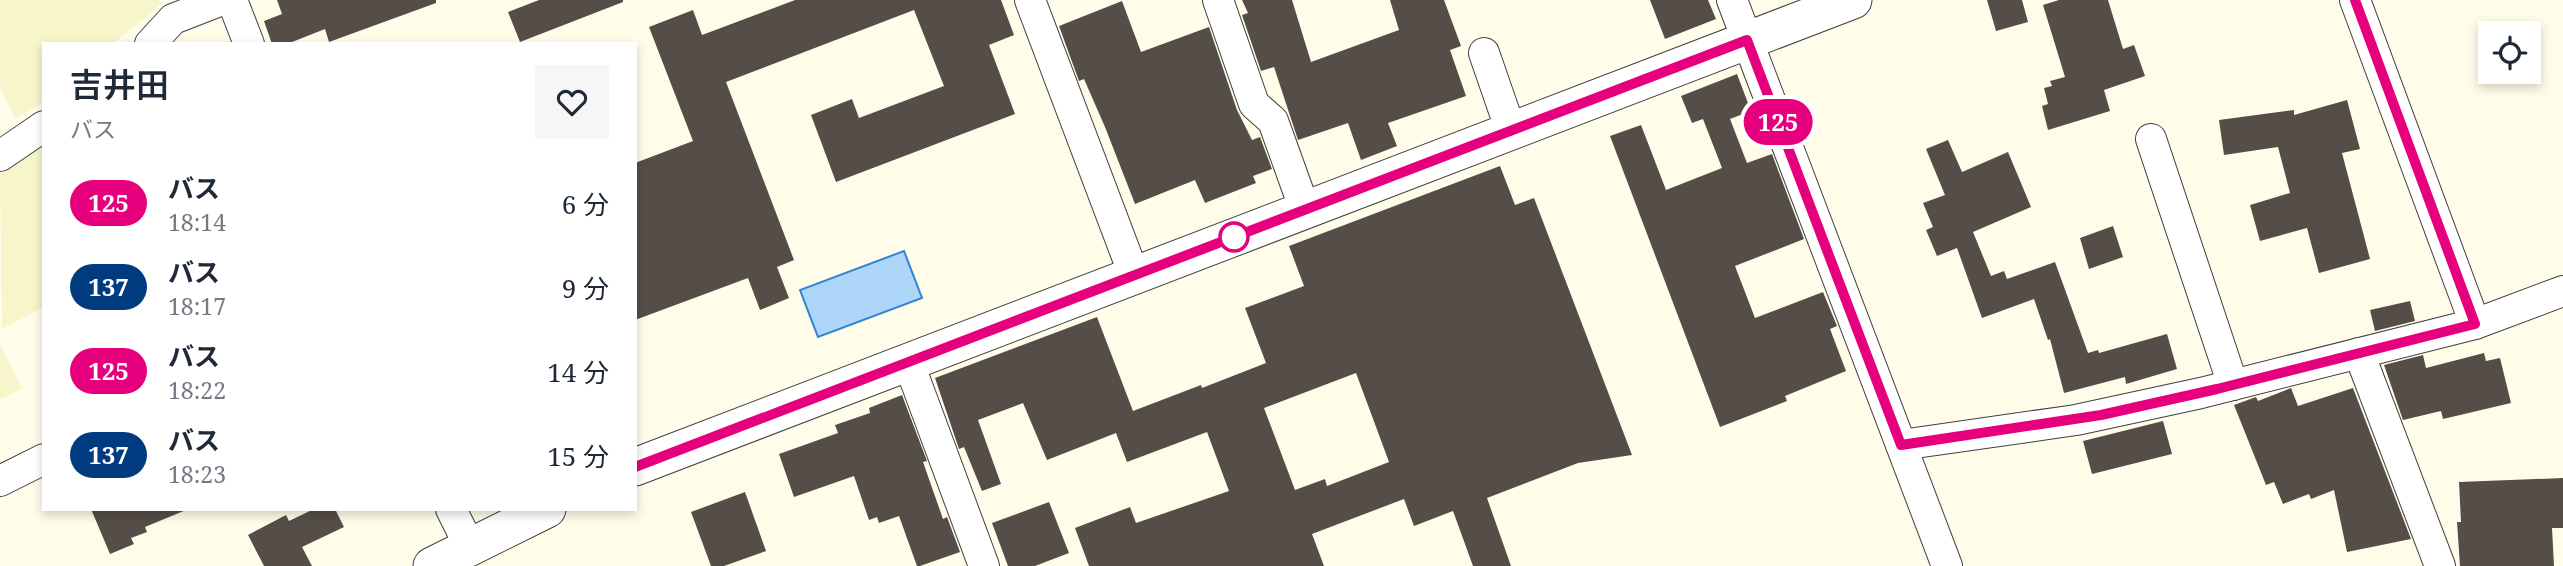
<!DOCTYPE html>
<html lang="ja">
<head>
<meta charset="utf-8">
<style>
	body { margin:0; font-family:"Noto Serif","Noto Sans JP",serif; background:#f6f6f7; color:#1f2937; height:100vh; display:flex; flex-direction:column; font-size:26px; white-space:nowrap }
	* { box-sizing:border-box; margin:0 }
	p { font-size:23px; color:#747a83 }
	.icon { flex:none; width:38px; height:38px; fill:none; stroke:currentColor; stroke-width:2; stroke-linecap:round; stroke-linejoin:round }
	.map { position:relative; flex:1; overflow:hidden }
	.panel { position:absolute; left:42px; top:42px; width:595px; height:469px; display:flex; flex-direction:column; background:#fff; border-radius:0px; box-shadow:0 4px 10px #0003 }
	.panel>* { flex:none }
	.badge { padding:0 14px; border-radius:23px; font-size:24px; line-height:46px }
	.controls { position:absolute; left:2478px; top:21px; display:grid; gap:14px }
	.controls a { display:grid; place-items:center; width:63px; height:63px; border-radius:0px; background:#fff; box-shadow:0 4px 10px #0003; font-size:35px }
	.map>.badge { position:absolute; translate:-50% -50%; box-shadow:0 0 0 4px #fff }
	.round { display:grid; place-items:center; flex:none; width:74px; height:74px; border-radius:0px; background:#f6f6f7 }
	.summary { display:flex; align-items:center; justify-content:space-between; height:119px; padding:0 28px }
	h1 { font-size:33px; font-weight:600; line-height:52px }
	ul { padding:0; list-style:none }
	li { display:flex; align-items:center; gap:21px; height:84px; padding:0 28px }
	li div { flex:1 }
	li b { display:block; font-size:26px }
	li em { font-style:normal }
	li .badge { min-width:77px; font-weight:700; text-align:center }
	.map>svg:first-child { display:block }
	.farmland { fill:#f6f6ca }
	.water { fill:#add6f9; stroke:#3184d3; stroke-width:2 }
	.building { fill:#554e48; fill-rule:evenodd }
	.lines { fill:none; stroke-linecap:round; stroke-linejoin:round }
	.minor-casing { stroke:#3f3f3f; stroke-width:32 }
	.tertiary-casing { stroke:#3f3f3f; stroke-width:39 }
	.minor { stroke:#fff; stroke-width:30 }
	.tertiary { stroke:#fff; stroke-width:37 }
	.line-casing { stroke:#fff; stroke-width:16 }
	.line { stroke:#e6007e; stroke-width:10 }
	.stop-dot { fill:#fff; stroke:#e6007e; stroke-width:3.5 }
</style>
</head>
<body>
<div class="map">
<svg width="2563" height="566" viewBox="0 0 2563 566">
	<rect width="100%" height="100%" fill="#fffdea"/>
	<g class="farmland">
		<path d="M0 0H159L161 4 113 44H44V102L15 119 0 86Z"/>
		<path d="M44 145V307L2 329 0 175Z"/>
		<path d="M0 344 22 389 0 399Z"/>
	</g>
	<path class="water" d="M904 251 922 298 818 337 800 290Z"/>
	<g class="building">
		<path d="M277 0H436V3L329 42 325 29 287 44H272L264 21 282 14Z"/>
		<path d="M539 0H623V2L520 42 508 12Z"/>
		<path d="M795 0H1001L1014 35 989 45 1015 114 836 182 811 115 852 99 859 118 944 86 914 10 726 82 794 260 777 267 789 298 760 310 748 278 635 320V163L693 141 649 27 693 10 702 35Z"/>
		<path d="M1242 0H1292L1311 62 1399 30 1390 0H1444L1461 46 1450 50 1466 96 1388 123 1397 146 1361 160 1348 123 1298 140 1274 67 1261 71 1242 15 1248 13Z"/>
		<path d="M1650 0H1708L1716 19 1665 39Z"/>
		<path d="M1987 0H2022L2028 22 1996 31Z"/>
		<path d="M2059 0H2108L2123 49 2134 45 2145 76 2104 90 2110 111 2048 130 2042 106 2048 104 2044 88 2052 86 2050 81 2065 77 2043 5Z"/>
		<path d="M1122 1 1141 52 1209 27 1237 110 1252 140 1260 137 1272 169 1253 176 1256 183 1205 203 1195 180 1135 204 1105 127 1084 79 1079 81 1059 26Z"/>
		<path d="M1737 74 1751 111 1730 119 1747 163 1772 154 1804 239 1735 266 1755 318 1823 292 1837 326 1830 329 1846 371 1785 396 1787 401 1720 427 1610 136 1641 125 1666 190 1722 168 1703 119 1692 123 1681 96Z"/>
		<path d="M2347 100 2360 149 2342 153 2370 259 2319 273 2307 228 2260 241 2250 205 2290 193 2278 147 2224 155 2219 120 2294 110V115Z"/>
		<path d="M1948 140 1962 172 2008 152 2031 207 1973 232 1991 276 2004 271 2007 279 2055 262 2088 353 2098 350 2099 353 2167 334 2177 369 2126 384 2125 377 2064 393 2050 339 2048 340 2034 299 1982 318 1957 248 1937 256 1926 230 1933 227 1923 203 1945 195 1926 149Z"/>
		<path d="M1500 166 1515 205 1534 198 1632 455 1578 463 1487 498 1511 566H1473L1453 511 1414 526 1404 499 1312 534 1324 566H1089L1075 528 1130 507 1136 523 1229 491 1207 432 1127 462 1116 433 1047 460 1023 403 978 420 1001 484 982 491 964 447 959 449 935 378 1097 317 1133 411 1201 385 1202 388 1266 363 1245 308 1304 286 1289 246ZM1356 373 1389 462 1327 486 1325 479 1295 490 1264 408Z"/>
		<path d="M2113 226 2123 257 2089 269 2080 238Z"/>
		<path d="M2410 301 2415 321 2375 331 2370 310Z"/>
		<path d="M2484 353 2486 361 2500 358 2511 403 2443 419 2441 411 2403 420 2384 365 2423 355 2426 368Z"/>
		<path d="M2291 388 2298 406 2353 388 2411 539 2347 552 2334 490 2311 499 2309 494 2283 504 2274 482 2266 485 2234 405 2256 397 2258 401Z"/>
		<path d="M902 395 927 461 923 462 943 519 947 517 960 552 920 566H917L899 516 879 523 877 517 869 520 854 476 794 497 779 454 838 433 835 425 870 413 869 408Z"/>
		<path d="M2163 421 2172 454 2092 474 2083 441Z"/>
		<path d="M2563 478V528H2552L2554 566H2460L2457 522H2461L2459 482Z"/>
		<path d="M745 492 766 551 724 566H711L691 512Z"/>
		<path d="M1049 502 1069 553 1035 566H1008L992 523Z"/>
		<path d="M91 509H186V510L145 527 147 532 131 538 134 544 110 554Z"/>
		<path d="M314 509H335L344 527 302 547 312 566H264L248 535 286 515 289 521Z"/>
	</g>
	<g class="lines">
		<g class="minor-casing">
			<g id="minor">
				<path d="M232 0 249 44"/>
				<path d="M1030 0 1134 275"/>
				<path d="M1218 0 1254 104 1273 121 1305 210"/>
				<path d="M1732 0 1947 566"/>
				<path d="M2355 0 2475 324"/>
				<path d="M150 44 173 19 222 0"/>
				<path d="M1484 53 1511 131"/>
				<path d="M2151 139 2233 385"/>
				<path d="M0 156 44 126"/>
				<path d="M2359 353 2440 566"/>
				<path d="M908 361 984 566"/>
				<path d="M1901 445 2076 420 2201 393 2475 324 2563 291"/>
				<path d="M0 481 44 459"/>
				<path d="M451 509 470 547"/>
			</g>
		</g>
		<g class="tertiary-casing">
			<g id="tertiary">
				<path d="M635 467 1853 0"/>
				<path d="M432 566 547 509"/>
			</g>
		</g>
		<use href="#minor" class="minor"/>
		<use href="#tertiary" class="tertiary"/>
	</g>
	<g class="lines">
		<g class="line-casing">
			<path id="line" d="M635 467 1747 40 1901 445 2101 415 2217 389 2475 324 2355 0"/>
		</g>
		<use href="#line" class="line"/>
	</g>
	<circle class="stop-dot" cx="1234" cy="237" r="14"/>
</svg>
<div class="controls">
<a><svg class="icon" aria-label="locate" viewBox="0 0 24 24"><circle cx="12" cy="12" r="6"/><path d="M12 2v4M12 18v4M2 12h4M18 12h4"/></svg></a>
</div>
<b class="badge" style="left:1778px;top:122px;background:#e6007e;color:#fff">125</b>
<section class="panel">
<div class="summary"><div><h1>吉井田</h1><p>バス</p></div><a class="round"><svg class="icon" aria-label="heart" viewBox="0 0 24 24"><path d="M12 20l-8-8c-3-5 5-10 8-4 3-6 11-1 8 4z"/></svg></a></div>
<ul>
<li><span class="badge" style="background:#e6007e;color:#fff">125</span><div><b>バス</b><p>18:14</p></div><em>6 分</em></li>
<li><span class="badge" style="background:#003b80;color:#fff">137</span><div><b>バス</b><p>18:17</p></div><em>9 分</em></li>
<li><span class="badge" style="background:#e6007e;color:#fff">125</span><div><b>バス</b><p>18:22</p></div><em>14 分</em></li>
<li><span class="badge" style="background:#003b80;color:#fff">137</span><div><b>バス</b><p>18:23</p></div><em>15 分</em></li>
</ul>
</section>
</div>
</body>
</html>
